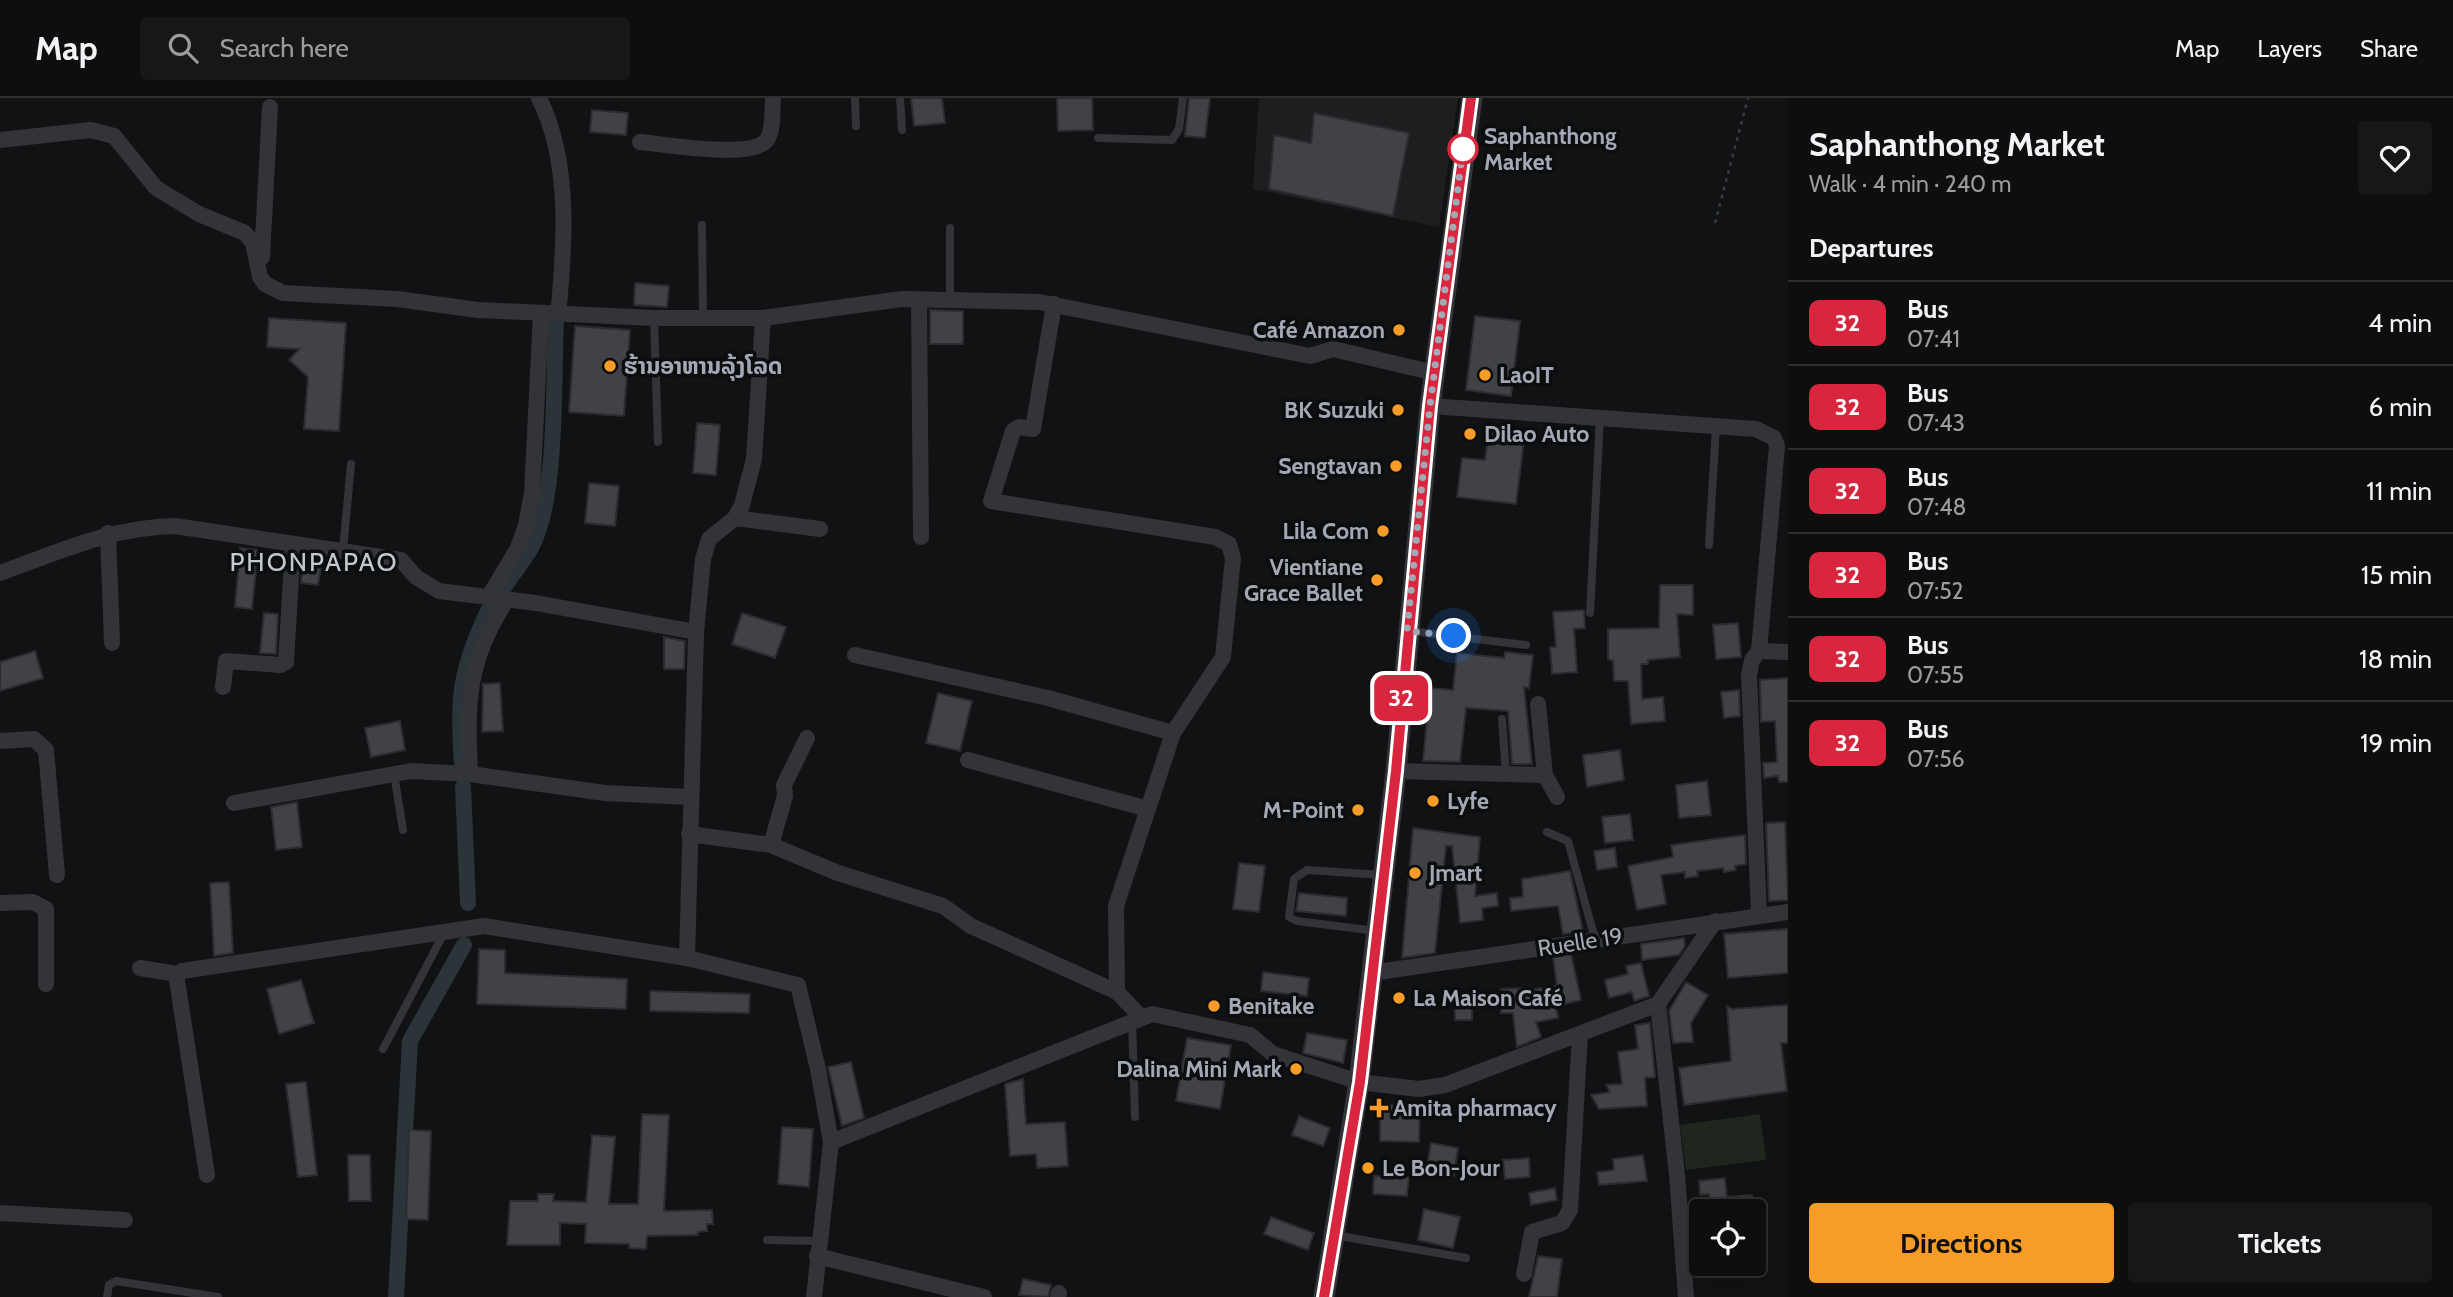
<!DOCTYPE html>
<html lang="en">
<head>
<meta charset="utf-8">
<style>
	body { margin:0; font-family:Cabin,"Noto Sans Lao",sans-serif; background:#161717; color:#f1f3f6; height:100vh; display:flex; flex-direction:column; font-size:26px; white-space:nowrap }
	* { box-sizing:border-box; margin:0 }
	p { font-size:23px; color:#9a9c9e }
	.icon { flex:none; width:38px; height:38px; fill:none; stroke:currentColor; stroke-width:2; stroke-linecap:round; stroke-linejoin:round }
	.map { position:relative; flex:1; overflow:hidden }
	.details { display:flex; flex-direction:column; background:#0d0e0e; width:665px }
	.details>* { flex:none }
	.badge { padding:0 14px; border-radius:10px; font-size:24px; line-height:46px }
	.fabs { position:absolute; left:1689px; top:1101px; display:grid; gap:14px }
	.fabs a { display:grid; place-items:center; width:77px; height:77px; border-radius:7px; background:#0d0e0e; box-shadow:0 7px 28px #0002,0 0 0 2px #2d2e2e; font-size:35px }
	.you { position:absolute; width:35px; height:35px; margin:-18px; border:5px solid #fff; border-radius:50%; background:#1a73e8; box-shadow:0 0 0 10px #1a73e833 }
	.map>.badge { position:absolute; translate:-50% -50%; box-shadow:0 0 0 4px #fff }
	h2 { padding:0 21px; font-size:26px; line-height:63px }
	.round { display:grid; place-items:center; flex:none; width:74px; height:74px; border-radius:7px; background:#161717 }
	.overview { display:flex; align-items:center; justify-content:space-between; height:119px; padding:0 21px }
	h1 { font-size:33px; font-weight:700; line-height:52px }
	.primary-button { display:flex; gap:14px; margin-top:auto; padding:14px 21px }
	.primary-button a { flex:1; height:80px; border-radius:7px; background:#f79c26; color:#111; font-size:28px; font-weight:700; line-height:80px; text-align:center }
	.primary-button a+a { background:#161717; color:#f1f3f6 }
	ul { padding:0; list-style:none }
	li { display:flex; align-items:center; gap:21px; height:84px; padding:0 21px; border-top:2px solid #2d2e2e }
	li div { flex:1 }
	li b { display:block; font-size:26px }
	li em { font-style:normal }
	li .badge { min-width:77px; font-weight:700; text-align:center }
	header { display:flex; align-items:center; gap:42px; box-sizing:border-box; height:98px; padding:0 35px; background:#0d0e0e; border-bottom:2px solid #2d2e2e }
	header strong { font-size:33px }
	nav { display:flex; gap:38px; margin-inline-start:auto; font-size:24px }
	.search { width:490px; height:63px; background:#161717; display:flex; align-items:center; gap:18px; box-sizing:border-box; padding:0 24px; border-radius:7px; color:#9a9c9e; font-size:26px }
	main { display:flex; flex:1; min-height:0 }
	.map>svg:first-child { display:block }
	.built { fill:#1d1e20 }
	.green { fill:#1e261e }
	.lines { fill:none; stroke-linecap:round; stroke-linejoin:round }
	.canal { stroke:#2a3439; stroke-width:16 }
	.building { fill:#404246; stroke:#2b2c2f; stroke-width:2 }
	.path { stroke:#383b3f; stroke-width:2.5; stroke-dasharray:3.5 5; stroke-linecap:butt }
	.service { stroke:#323438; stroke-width:8 }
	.minor { stroke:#323438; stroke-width:16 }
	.tertiary { stroke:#323438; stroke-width:21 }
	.line-casing { stroke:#fff; stroke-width:16 }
	.line { stroke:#d7263d; stroke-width:10 }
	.walk { stroke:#a2a9b4; stroke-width:7; stroke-dasharray:0 12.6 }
	.stop-dot { fill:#fff; stroke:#d7263d; stroke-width:3.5 }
	.poi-dot { fill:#f79c26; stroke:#0c0d0e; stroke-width:2.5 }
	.labels { text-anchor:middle; stroke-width:7; stroke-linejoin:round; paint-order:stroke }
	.stop-label { font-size:23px; font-weight:bold; fill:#a2a9b4; stroke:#0c0d0e; text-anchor:start }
	.poi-label { font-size:23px; font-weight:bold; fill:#a2a9b4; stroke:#0c0d0e; text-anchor:start }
	.street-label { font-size:23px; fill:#a2a9b4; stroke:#0c0d0e }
	.quarter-label { font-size:26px; letter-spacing:2px; fill:#c3c8d0; stroke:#0c0d0e }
</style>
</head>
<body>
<header>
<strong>Map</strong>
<div class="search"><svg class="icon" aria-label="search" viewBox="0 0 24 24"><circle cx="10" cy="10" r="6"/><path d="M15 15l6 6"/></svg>Search here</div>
<nav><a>Map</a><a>Layers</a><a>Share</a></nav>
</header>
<main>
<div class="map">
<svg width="1788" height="1199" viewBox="0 0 1788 1199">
	<rect width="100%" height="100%" fill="#111213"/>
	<path class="built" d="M1259 0H1458L1439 129 1253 91Z"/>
	<path class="green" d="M1760 1016 1766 1062 1686 1072 1680 1027Z"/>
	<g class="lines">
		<g class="canal">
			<path d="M503 491C512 476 525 462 533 446 558 394 553 282 556 222"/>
			<path d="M462 665C457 600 460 572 488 513"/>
			<path d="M463 689 468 805"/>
			<path d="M396 1199 410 943 464 847"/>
		</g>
	</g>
	<g class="building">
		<path d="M911 0H942L945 25 914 28Z"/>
		<path d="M1057 0H1092L1093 32 1058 33Z"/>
		<path d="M1189 0H1210L1205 40 1185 38Z"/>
		<path d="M592 12 628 15 626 37 590 34Z"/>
		<path d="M1314 15 1409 35 1393 118 1269 91 1274 37 1311 45Z"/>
		<path d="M635 185 669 188 667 209 634 207Z"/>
		<path d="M930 212 963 213V246H930Z"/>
		<path d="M1475 218 1520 223 1511 298 1466 292Z"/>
		<path d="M269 220 346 225 339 333 304 331 308 279 289 262 299 251 267 249Z"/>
		<path d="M575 228 630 232 624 318 569 314Z"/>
		<path d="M697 325 720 327 716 377 693 375Z"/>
		<path d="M1489 331 1525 335 1516 406 1457 399 1462 360 1485 362Z"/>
		<path d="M589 385 619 388 615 428 585 425Z"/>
		<path d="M240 450 258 452 252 511 235 509Z"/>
		<path d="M303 458 322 461 318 487 301 485Z"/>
		<path d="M1660 487H1693V517L1677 516 1680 559 1648 562V566H1641L1642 601 1663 599 1665 623 1631 626 1628 583H1614L1613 563 1608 561V531L1659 530Z"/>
		<path d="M1584 512 1585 530 1574 531 1577 574 1552 576 1550 549H1556L1553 514Z"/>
		<path d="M264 515 278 516 276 556 260 555Z"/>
		<path d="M742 515 786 529 775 560 732 546Z"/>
		<path d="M1738 525 1741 559 1716 561 1713 527Z"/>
		<path d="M664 539 685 543 684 571H664Z"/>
		<path d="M35 553 43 580 0 593V564Z"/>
		<path d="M1505 554 1533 557 1529 590 1524 589 1532 666H1512L1508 613 1466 610 1460 664 1423 663 1430 590 1453 592 1457 555 1504 560Z"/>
		<path d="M1788 580V684H1779L1778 678 1764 680 1763 665 1777 664 1775 623 1761 624 1760 582Z"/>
		<path d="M500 585 503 633 482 634 483 586Z"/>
		<path d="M1739 592 1740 618 1724 620 1721 594Z"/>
		<path d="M938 595 972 603 960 653 926 645Z"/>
		<path d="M400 623 405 652 371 659 365 630Z"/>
		<path d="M1620 652 1624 682 1587 689 1583 657Z"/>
		<path d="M1707 683 1711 717 1679 720 1676 687Z"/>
		<path d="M297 704 302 749 276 752 271 709Z"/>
		<path d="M1630 716 1633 742 1605 745 1602 719Z"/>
		<path d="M1785 724 1788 802 1769 803 1766 725Z"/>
		<path d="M1413 730 1480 739 1475 798 1497 795 1498 808 1482 810 1483 822 1460 825 1452 748H1446L1435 855 1402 860Z"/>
		<path d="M1745 737 1746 766 1735 768 1736 772 1724 774 1723 770 1697 773 1698 778 1685 780V774L1661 777 1666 806 1637 812 1628 768 1673 759 1671 747Z"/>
		<path d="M1615 750 1617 769 1597 772 1594 753Z"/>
		<path d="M1239 765 1265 768 1259 814 1233 811Z"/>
		<path d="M1570 773 1583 833 1563 836 1558 808 1511 813 1510 800 1523 799 1522 781Z"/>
		<path d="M229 784 233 855 214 858 210 785Z"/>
		<path d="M1299 795 1347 800 1346 818 1296 813Z"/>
		<path d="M1788 831V875L1728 880 1724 836Z"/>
		<path d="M1684 840 1685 848 1679 857 1642 862 1641 846Z"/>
		<path d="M479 851 505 852V875L627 881 626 911 477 906Z"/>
		<path d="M1571 856 1581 902 1556 908 1558 920 1536 924 1541 939 1517 949 1513 915H1501V891L1523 890V893L1557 888 1553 859Z"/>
		<path d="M1641 865 1649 898 1634 903 1632 894 1609 900 1605 882 1628 876 1626 868Z"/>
		<path d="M1263 874 1309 880 1307 898 1261 893Z"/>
		<path d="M301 882 314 925 279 936 267 891Z"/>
		<path d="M1686 884 1708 897 1691 925 1693 944 1673 945 1669 913Z"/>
		<path d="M650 893 750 896 749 915 650 913Z"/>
		<rect x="1455" y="901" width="17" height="21"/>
		<path d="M1788 907V945H1781L1787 993 1684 1007 1679 970 1731 963 1727 908 1732 911Z"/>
		<path d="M1650 925 1655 979 1645 980 1647 1008 1599 1011 1591 997 1610 994 1606 987 1622 986 1618 954 1638 951 1635 927Z"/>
		<path d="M1307 935 1347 942 1343 965 1303 955Z"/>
		<path d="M1187 940 1231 947 1220 1011 1176 1003Z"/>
		<path d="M851 964 864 1020 842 1028 828 969Z"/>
		<path d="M1023 981 1026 1026 1065 1024 1068 1068 1037 1070 1036 1056 1010 1058 1005 986Z"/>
		<path d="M306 984 317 1077 298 1079 286 986Z"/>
		<path d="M1380 1006 1420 1007 1419 1044 1380 1043Z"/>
		<path d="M642 1016 669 1017 664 1113 712 1112 713 1126H707V1133L698 1134V1137L647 1138 646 1151 629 1150V1146L585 1145 586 1126 560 1125V1147H507L510 1103H538V1096H554L553 1103 586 1104 592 1037 615 1039 609 1106H638Z"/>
		<path d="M1299 1018 1330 1030 1323 1048 1292 1037Z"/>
		<path d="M782 1029 813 1031 809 1089 778 1086Z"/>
		<path d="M409 1032 431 1033 428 1122 406 1121Z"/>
		<path d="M1431 1045 1458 1050 1454 1078 1426 1074Z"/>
		<path d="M348 1057H370L371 1103H349Z"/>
		<path d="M1643 1057 1647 1083 1599 1087 1597 1074 1614 1072 1613 1061Z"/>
		<path d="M1529 1060 1530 1079 1505 1081 1503 1062Z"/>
		<path d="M1374 1078 1409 1079 1407 1098 1373 1096Z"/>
		<path d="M1725 1080 1727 1099 1752 1097 1753 1113H1711L1709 1096 1700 1097 1699 1083Z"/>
		<path d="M1555 1090 1557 1102 1531 1107 1529 1095Z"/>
		<path d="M1424 1111 1460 1119 1453 1150 1418 1142Z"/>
		<path d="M1271 1119 1314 1135 1308 1152 1264 1136Z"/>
		<path d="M1538 1158 1562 1161 1557 1199H1529Z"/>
		<path d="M1023 1181 1051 1187 1048 1199 1019 1197Z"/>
	</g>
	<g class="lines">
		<path class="path" d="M1715 125 1748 0"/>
		<g class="service">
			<path d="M855 0 856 28"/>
			<path d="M900 0 902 32"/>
			<path d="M1098 40 1172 42 1179 31 1183 0"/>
			<path d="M702 127 703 220"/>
			<path d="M950 130V200"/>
			<path d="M654 220 658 344"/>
			<path d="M1709 447 1716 328"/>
			<path d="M343 452 351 366"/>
			<path d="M1590 515 1600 320"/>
			<path d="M1410 533 1526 547"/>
			<path d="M1502 621 1506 676"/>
			<path d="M394 676 403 732"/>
			<path d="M1547 734 1568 743 1595 841"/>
			<path d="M1376 833 1297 823 1289 819 1294 781 1307 772 1382 777"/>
			<path d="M1132 923 1135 1019"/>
			<path d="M383 951 444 835"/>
			<path d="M1334 1137 1466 1160"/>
			<path d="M767 1142 818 1143"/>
			<path d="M107 1199 109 1187 116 1183 218 1199"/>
		</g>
		<g class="minor">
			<path d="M539 0C571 64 565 147 558 217"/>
			<path d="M0 42 91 32 114 38 156 90 199 116 245 135 253 145 260 179 265 186 283 195 397 201 478 212 654 220H763L902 201 1039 204 1310 258 1333 251 1435 275"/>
			<path d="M640 44C664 46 749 61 766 43 774 34 772 12 773 0"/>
			<path d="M262 159 270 9"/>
			<path d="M919 201 921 439"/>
			<path d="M1054 206 1033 331 1019 329 1013 333 991 403 1215 439 1229 446 1233 460 1223 559 1173 635 1116 808 1117 894"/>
			<path d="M1430 308 1756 331 1774 340 1777 348 1759 553 1752 562 1749 577 1759 817"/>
			<path d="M735 420 820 431"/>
			<path d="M108 435 112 545"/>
			<path d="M0 475C58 454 112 429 175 428L401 462 416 479 439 493 536 505 696 534"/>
			<path d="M488 500 518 450 526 427 532 395 541 216"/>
			<path d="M1759 553 1788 554"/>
			<path d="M855 557 1048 600 1173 635"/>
			<path d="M223 589 226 563 280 567 286 564 293 446"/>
			<path d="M1538 606 1545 677 1557 699"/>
			<path d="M0 643 34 641 46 652 57 777"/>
			<path d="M968 662 1148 711"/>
			<path d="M1396 673 1545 677"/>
			<path d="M470 676C467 605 466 565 506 503"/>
			<path d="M234 705 411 673 470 676 605 695 690 699"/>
			<path d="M689 736 771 747 838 775 943 808 971 828 1117 894 1141 919"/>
			<path d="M771 747 785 698 784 687 807 640"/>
			<path d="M0 805 33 804 46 811V886"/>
			<path d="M687 860 696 534 703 461 709 441 735 420 742 407 754 361 763 220"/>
			<path d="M140 870 177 876"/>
			<path d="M1371 875 1788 814"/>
			<path d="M1658 906 1677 1077 1686 1199"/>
			<path d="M831 1044 1152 916 1250 937 1273 956 1359 984 1419 991 1445 987 1658 906 1715 823"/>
			<path d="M207 1077 177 882V876L182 873 484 828 687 860 798 887 818 971 831 1044 814 1199"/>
			<path d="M0 1115 125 1122"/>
			<path d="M817 1158 984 1199"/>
			<path d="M1524 1176 1532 1134 1562 1125 1570 1112 1580 936"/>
			<path d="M1058 1199 1059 1195"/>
		</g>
		<path class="tertiary" d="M1324 1199 1359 984 1396 673 1430 308 1472 0"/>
	</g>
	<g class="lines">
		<g class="line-casing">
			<path id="line" d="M1324 1199 1360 984 1396 673 1430 308 1471 0"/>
		</g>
		<use href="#line" class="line"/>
		<path class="walk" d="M1454 538 1407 533 1430 308 1463 51"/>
	</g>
	<circle class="stop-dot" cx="1463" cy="51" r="14"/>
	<g class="poi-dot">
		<circle cx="1399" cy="232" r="7"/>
		<circle cx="610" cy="268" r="7"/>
		<circle cx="1485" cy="277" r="7"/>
		<circle cx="1398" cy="312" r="7"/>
		<circle cx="1470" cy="336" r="7"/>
		<circle cx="1396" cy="368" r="7"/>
		<circle cx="1383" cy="433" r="7"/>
		<circle cx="1377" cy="482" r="7"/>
		<circle cx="1433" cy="703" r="7"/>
		<circle cx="1358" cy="712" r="7"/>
		<circle cx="1415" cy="775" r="7"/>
		<circle cx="1399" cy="900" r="7"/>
		<circle cx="1214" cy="908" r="7"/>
		<circle cx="1296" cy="971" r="7"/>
		<path d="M1375.5 999.5h7v7h7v7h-7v7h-7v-7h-7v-7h7z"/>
		<circle cx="1368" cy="1070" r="7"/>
	</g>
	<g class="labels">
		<g class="stop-label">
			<text x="1484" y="46">Saphanthong<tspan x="1484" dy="26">Market</tspan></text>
		</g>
		<g class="poi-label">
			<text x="1385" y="240" text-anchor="end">Café Amazon</text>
			<text x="624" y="276">ຮ້ານອາຫານລຸ້ງໂລດ</text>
			<text x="1499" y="285">LaoIT</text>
			<text x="1384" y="320" text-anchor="end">BK Suzuki</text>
			<text x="1484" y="344">Dilao Auto</text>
			<text x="1382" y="376" text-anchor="end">Sengtavan</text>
			<text x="1369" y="441" text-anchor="end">Lila Com</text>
			<text x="1363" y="477" text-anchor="end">Vientiane<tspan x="1363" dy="26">Grace Ballet</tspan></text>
			<text x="1447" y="711">Lyfe</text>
			<text x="1344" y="720" text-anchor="end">M-Point</text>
			<text x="1429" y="783">Jmart</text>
			<text x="1413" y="908">La Maison Café</text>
			<text x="1228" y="916">Benitake</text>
			<text x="1282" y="979" text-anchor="end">Dalina Mini Mark</text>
			<text x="1393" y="1018">Amita pharmacy</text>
			<text x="1382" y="1078">Le Bon-Jour</text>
		</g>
		<g class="street-label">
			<text transform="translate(1580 844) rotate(-9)" y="8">Ruelle 19</text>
		</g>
		<g class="quarter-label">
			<text x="314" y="473">PHONPAPAO</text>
		</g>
	</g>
</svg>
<div class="fabs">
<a><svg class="icon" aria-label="locate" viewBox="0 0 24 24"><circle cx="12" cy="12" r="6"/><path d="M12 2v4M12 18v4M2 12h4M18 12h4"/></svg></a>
</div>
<div class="you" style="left:1454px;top:538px"></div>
<b class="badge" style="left:1401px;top:600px;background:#d7263d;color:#fff">32</b>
</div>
<section class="details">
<div class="overview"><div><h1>Saphanthong Market</h1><p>Walk · 4 min · 240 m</p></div><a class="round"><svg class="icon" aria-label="heart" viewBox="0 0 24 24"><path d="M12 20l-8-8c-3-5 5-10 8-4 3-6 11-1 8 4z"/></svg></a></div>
<h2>Departures</h2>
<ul>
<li><span class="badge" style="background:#d7263d;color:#fff">32</span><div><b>Bus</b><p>07:41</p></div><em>4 min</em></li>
<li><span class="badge" style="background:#d7263d;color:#fff">32</span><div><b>Bus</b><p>07:43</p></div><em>6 min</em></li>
<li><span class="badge" style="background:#d7263d;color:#fff">32</span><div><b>Bus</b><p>07:48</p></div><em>11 min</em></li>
<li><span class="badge" style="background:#d7263d;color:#fff">32</span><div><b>Bus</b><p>07:52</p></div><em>15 min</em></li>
<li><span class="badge" style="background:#d7263d;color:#fff">32</span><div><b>Bus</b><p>07:55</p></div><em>18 min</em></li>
<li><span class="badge" style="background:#d7263d;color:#fff">32</span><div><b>Bus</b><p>07:56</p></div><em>19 min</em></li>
</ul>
<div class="primary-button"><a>Directions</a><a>Tickets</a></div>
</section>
</main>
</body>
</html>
